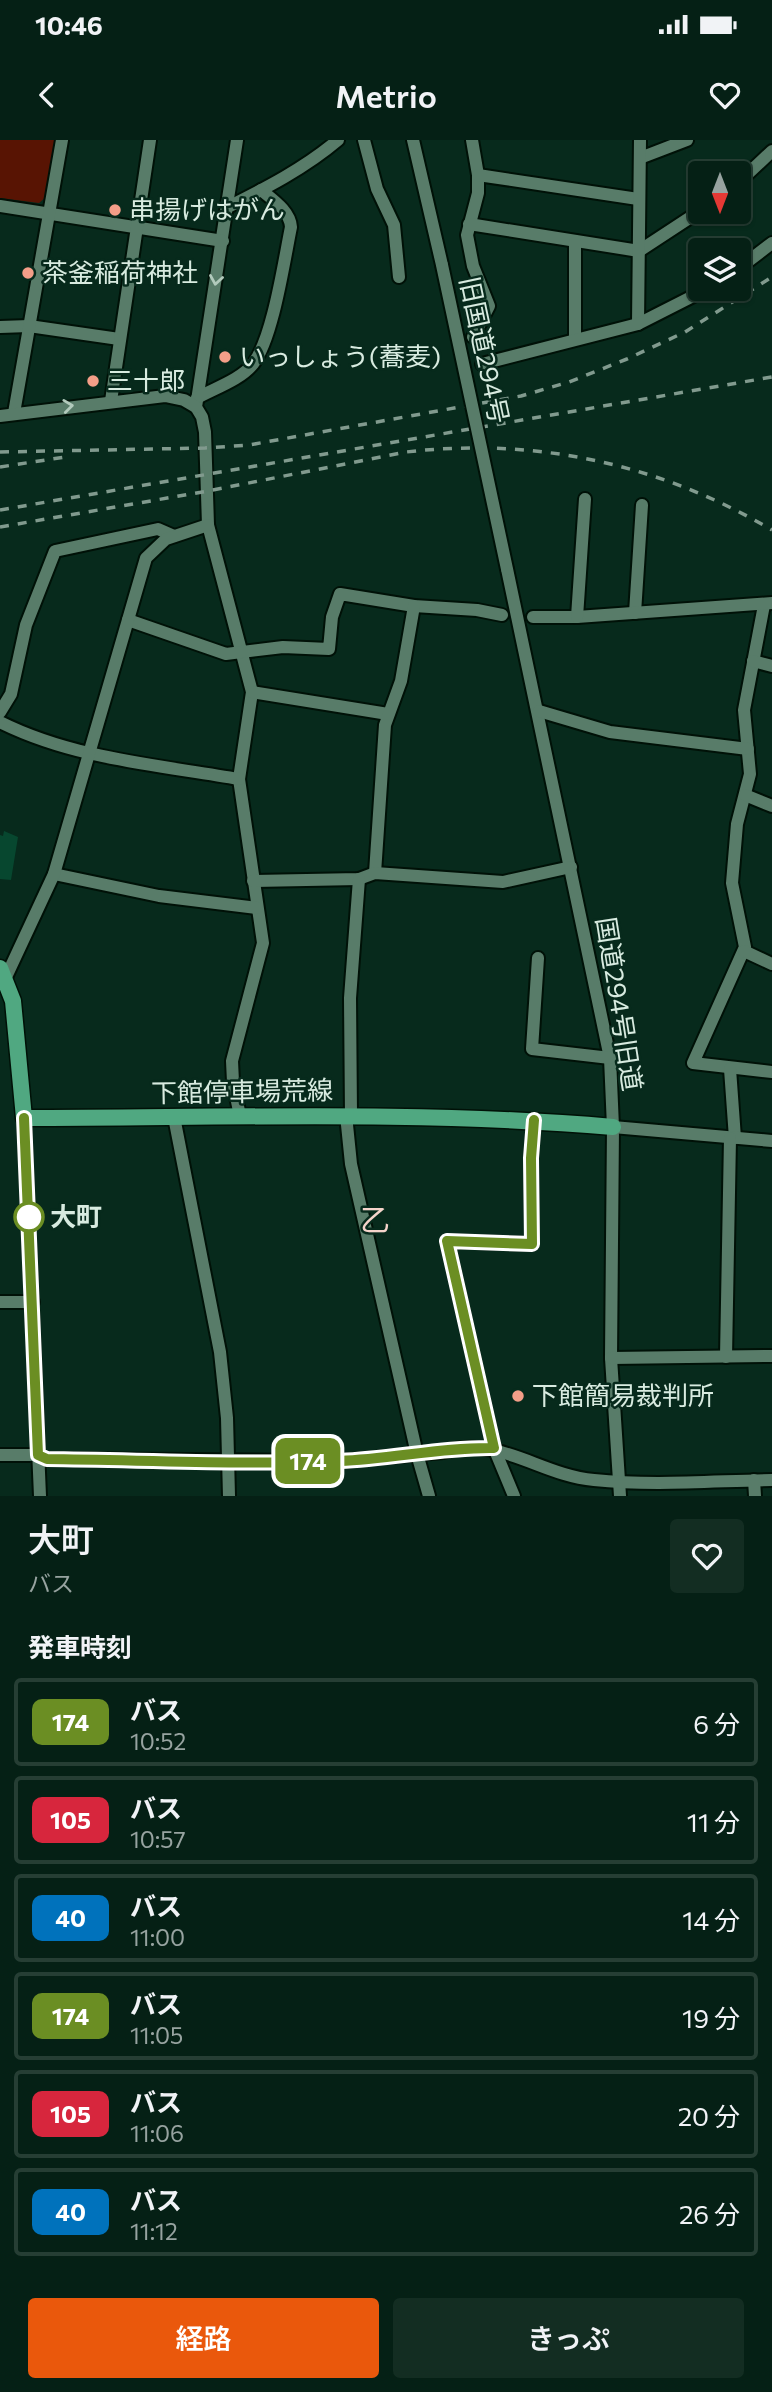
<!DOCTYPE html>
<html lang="ja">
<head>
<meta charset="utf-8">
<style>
	body { margin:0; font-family:Commissioner,"Noto Sans JP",sans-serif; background:#132d22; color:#f1f3f6; height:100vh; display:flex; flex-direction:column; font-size:26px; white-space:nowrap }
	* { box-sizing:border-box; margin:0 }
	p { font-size:23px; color:#97a3a0 }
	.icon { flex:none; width:38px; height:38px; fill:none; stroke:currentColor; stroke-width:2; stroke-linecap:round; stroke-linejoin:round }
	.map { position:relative; height:1356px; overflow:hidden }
	.panel { display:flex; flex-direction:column; background:#052015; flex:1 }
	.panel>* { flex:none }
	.badge { padding:0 14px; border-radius:10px; font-size:24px; line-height:46px }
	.needle { width:46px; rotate:180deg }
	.controls { position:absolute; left:688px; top:21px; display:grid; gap:14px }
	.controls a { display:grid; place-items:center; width:63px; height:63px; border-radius:7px; background:#052015; box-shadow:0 2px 5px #0004,0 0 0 2px #263e34; font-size:35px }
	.map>.badge { position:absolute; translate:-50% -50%; box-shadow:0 0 0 4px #fff }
	h2 { padding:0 28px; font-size:26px; line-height:63px }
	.round { display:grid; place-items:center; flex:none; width:74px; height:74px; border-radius:7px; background:#132d22 }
	.head { display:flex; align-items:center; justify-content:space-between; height:119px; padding:0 28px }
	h1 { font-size:33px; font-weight:600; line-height:52px }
	.cta { display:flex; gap:14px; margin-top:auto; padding:14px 28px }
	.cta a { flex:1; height:80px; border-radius:7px; background:#ea580c; color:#fff; font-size:28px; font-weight:600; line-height:80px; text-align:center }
	.cta a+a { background:#132d22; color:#f1f3f6 }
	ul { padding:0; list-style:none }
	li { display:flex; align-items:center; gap:21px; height:88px; margin:0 14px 10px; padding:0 14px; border:4px solid #263e34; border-radius:7px }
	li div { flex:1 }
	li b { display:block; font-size:26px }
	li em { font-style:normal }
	li .badge { min-width:77px; font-weight:700; text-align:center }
	.status { display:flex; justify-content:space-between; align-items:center; height:49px; padding:0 35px; background:#052015; direction:ltr }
	.status svg { height:19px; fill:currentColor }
	header { display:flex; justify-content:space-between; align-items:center; height:91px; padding:0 28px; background:#052015; font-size:32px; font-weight:600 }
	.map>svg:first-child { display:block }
	.green { fill:#581403 }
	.building { fill:#07472f }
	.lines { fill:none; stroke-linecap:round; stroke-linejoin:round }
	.minor-casing { stroke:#001107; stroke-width:16 }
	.major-casing { stroke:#001107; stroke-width:19 }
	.minor { stroke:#587c69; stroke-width:12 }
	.major { stroke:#50a881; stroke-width:16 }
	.rail { stroke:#819a8e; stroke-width:3.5; stroke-dasharray:9 9; stroke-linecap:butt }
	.minor-bridge-casing { stroke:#001107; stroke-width:16; stroke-linecap:butt }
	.minor-bridge { stroke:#587c69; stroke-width:12 }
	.oneway { stroke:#b2cabc }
	.line-casing { stroke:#fff; stroke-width:16 }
	.line { stroke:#6b8e23; stroke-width:10 }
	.poi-dot { fill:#f49e88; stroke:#072a1c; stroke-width:2.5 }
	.stop-dot { fill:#fff; stroke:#6b8e23; stroke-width:3.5 }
	.labels { text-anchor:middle; stroke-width:5; stroke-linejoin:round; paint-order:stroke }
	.poi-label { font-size:26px; fill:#d8ebe0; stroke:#072a1c; text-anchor:start }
	.street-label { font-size:26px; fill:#d8ebe0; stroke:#072a1c }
	.stop-label { font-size:26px; font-weight:bold; fill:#d8ebe0; stroke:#072a1c; text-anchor:start }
	.quarter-label { font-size:30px; fill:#f5d4cb; stroke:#072a1c }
</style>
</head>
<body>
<div class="status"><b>10:46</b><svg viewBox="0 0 49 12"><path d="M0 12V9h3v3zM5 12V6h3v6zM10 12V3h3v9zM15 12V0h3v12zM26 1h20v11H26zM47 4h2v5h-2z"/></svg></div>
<header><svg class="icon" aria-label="back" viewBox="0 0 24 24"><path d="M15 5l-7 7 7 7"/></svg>Metrio<svg class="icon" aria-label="heart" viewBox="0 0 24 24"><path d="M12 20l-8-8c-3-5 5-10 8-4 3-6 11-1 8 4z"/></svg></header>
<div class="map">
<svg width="772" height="1356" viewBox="0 0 772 1356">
	<rect width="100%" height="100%" fill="#072a1c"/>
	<path class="green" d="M0 0H56L46 57 39 63 0 58Z"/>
	<path class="building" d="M4 691 18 697 11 740 0 739V695L3 696Z"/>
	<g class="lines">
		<g class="minor-casing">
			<g id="minor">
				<path d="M237 0 196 267 202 277 205 292 208 385 252 552 239 639 263 803 232 921 233 942 240 976"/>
				<path d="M364 0 377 49 394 85 399 137"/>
				<path d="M413 0 442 125"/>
				<path d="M472 0 478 35V53L467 95 473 126 489 166 473 197"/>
				<path d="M640 18 687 0"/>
				<path d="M478 35 638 59"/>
				<path d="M738 43 772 11"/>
				<path d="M0 66 223 101"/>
				<path d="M228 67C266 48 305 28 338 0"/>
				<path d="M469 84 639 111 700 71"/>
				<path d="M575 101V199"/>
				<path d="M738 129 772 103"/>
				<path d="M638 184 640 0"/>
				<path d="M0 187 29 186 119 199"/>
				<path d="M482 224 638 184 707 149"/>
				<path d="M197 258C215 248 240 240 253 224 273 198 284 121 291 87 290 71 273 60 261 50"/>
				<path d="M111 261 150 0"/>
				<path d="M14 273 62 0"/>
				<path d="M0 276 165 256 184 260 196 267"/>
				<path d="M507 429 610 918 613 987 611 1218 620 1356"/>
				<path d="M764 465 744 570 750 634 737 684 732 743 745 807 693 923 772 932"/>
				<path d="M635 473 642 365"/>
				<path d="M533 477H577L772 463"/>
				<path d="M577 477 585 359"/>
				<path d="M128 480 226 514 283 507 329 509 332 477 340 454 414 466 477 470 502 475"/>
				<path d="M753 521 772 526"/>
				<path d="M252 552 388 574"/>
				<path d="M539 571 610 592 748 609"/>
				<path d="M0 572 11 554 26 485 55 411 158 389 174 396"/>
				<path d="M0 582C74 619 159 625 239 639"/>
				<path d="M745 655 772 666"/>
				<path d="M375 733 385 585 401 541 414 466"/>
				<path d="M54 734 159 756 257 768"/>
				<path d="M253 741 359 739 375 733 503 742 571 727"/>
				<path d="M744 811 772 824"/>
				<path d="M538 818 532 909 610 918"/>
				<path d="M6 837 54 734 146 418 166 399 208 385"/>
				<path d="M730 929 735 998"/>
				<path d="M346 975 351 1024 417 1314 429 1356"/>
				<path d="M351 975 350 858 359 739"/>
				<path d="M174 977 220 1212 227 1278 229 1356"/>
				<path d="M24 978 40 1356"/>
				<path d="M613 987 772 1001"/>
				<path d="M0 1162H33"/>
				<path d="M726 1217 730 998"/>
				<path d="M611 1218 772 1216"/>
				<path d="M0 1315H38L47 1319 341 1321 443 1312C500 1295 539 1335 594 1340 652 1346 713 1341 772 1340"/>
				<path d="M754 1340 755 1356"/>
				<path d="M514 1356 494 1308 447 1101 532 1104 531 1018 534 980"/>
			</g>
		</g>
		<g class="major-casing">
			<path id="major" d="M0 828 13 861 24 978C221 978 417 970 613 987"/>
		</g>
		<use href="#minor" class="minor"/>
		<use href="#major" class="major"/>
		<g class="rail">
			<path d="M0 312 205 308 249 305 521 256 569 242 627 219 685 192 772 137"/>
			<path d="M0 327 65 317"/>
			<path d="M0 370 772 237"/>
			<path d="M0 387 208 351 406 312C536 297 660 324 772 390"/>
		</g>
		<g class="minor-bridge-casing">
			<path id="minor-bridge" d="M442 125 507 429"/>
		</g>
		<use href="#minor-bridge" class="minor-bridge"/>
	</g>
	<defs><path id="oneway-chevron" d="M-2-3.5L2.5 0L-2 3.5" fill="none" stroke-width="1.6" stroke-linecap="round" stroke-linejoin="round" transform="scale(1.75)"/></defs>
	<g class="oneway">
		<use href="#oneway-chevron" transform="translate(216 140) rotate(99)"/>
		<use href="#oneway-chevron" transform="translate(68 266) rotate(-7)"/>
	</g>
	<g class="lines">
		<g class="line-casing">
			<path id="line" d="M24 978 38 1315 47 1319C144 1320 243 1325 340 1321 392 1319 443 1307 494 1308L447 1101 532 1104 531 1018 534 980"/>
		</g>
		<use href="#line" class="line"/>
	</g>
	<g class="poi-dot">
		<circle cx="115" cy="70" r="7"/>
		<circle cx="28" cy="133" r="7"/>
		<circle cx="225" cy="217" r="7"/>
		<circle cx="93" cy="241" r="7"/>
		<circle cx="518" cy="1256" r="7"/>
	</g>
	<circle class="stop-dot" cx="29" cy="1077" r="14"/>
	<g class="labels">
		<g class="poi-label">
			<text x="129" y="79">串揚げはがん</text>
			<text x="42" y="142">茶釜稲荷神社</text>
			<text x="239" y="226">いっしょう(蕎麦)</text>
			<text x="107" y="250">三十郎</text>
			<text x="532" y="1265">下館簡易裁判所</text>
		</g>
		<g class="street-label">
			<text transform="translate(484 210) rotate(78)" y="9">旧国道294号</text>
			<text transform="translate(619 864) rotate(81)" y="9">国道294号旧道</text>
			<text transform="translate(242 952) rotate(-1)" y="9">下館停車場荒線</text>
		</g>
		<g class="stop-label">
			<text x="50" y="1086">大町</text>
		</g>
		<g class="quarter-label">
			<text x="375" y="1091">乙</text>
		</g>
	</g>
</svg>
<div class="controls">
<a><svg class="needle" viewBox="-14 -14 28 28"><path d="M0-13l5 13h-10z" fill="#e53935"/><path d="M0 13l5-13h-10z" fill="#97a3a0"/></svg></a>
<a><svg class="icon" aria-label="layers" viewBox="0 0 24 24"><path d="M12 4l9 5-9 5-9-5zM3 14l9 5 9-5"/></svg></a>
</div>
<b class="badge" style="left:308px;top:1321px;background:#6b8e23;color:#fff">174</b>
</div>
<section class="panel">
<div class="head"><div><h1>大町</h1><p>バス</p></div><a class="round"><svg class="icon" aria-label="heart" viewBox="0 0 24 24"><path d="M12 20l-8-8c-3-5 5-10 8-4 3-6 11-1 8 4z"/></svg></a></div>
<h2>発車時刻</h2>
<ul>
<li><span class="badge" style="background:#6b8e23;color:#fff">174</span><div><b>バス</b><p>10:52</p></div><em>6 分</em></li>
<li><span class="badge" style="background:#d7263d;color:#fff">105</span><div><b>バス</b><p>10:57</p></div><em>11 分</em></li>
<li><span class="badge" style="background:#0072bc;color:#fff">40</span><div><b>バス</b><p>11:00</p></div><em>14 分</em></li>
<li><span class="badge" style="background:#6b8e23;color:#fff">174</span><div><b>バス</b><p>11:05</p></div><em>19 分</em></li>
<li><span class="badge" style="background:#d7263d;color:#fff">105</span><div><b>バス</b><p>11:06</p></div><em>20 分</em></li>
<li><span class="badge" style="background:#0072bc;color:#fff">40</span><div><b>バス</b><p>11:12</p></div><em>26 分</em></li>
</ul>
<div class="cta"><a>経路</a><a>きっぷ</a></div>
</section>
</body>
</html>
